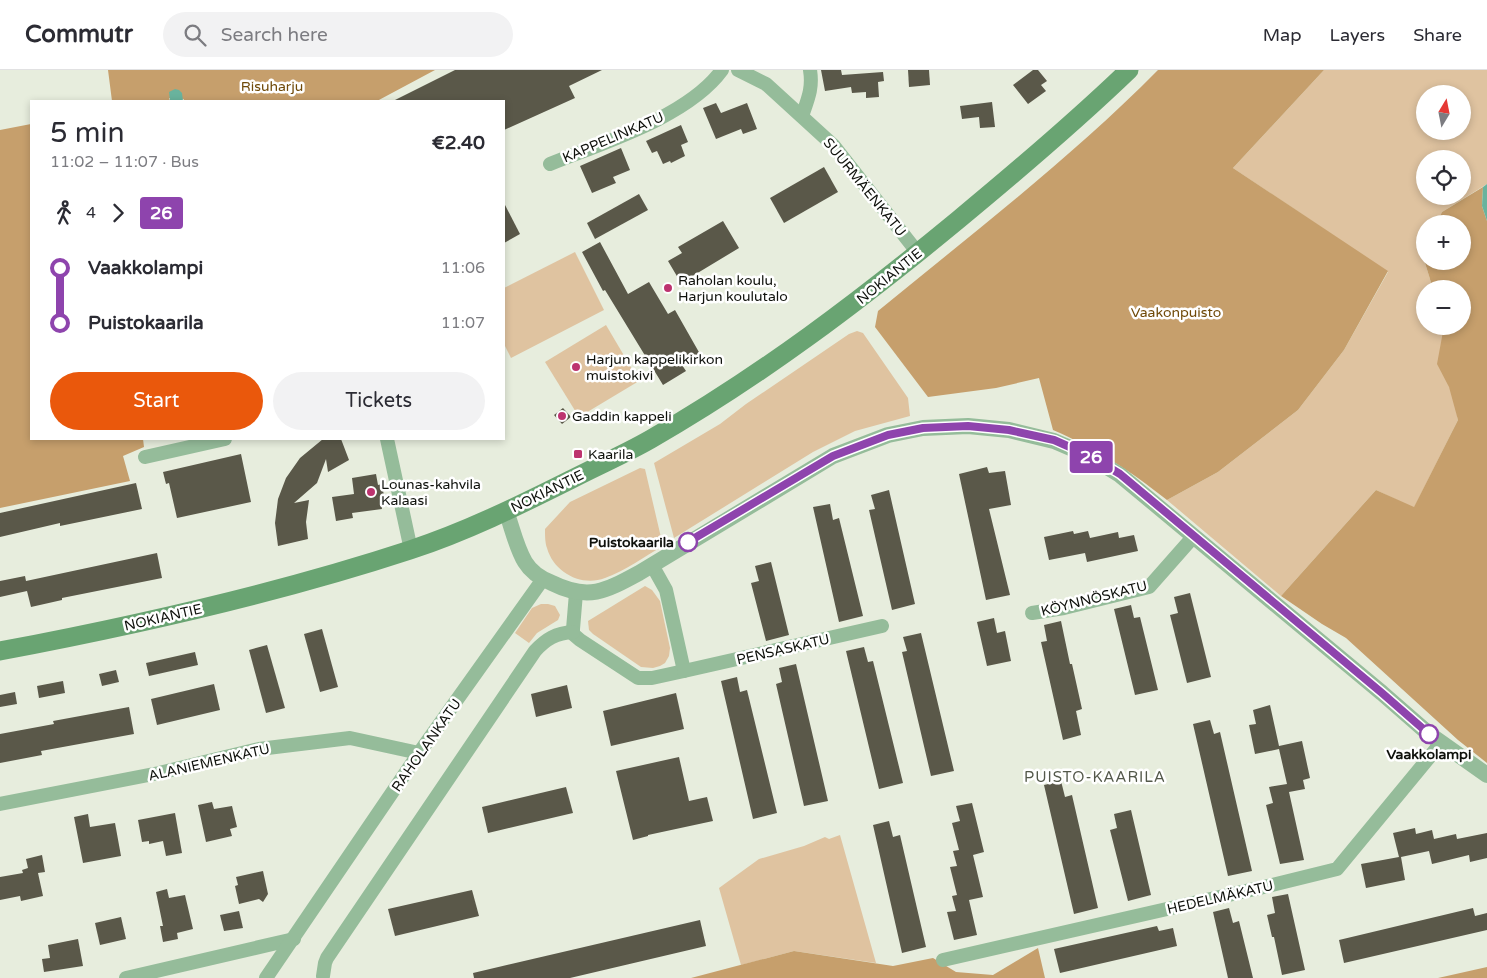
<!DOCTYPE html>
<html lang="en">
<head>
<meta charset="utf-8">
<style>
	body { margin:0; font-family:"Varela Round",sans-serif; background:#f2f2f3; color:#2b2b33; height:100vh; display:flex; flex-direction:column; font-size:19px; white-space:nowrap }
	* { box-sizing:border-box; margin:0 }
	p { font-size:16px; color:#7c7c81 }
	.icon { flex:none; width:28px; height:28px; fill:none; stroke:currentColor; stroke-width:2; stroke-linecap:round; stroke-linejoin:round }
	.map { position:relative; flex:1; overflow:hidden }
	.drawer { position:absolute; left:30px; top:30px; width:475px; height:340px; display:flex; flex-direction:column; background:#fff; border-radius:0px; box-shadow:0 2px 8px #0003 }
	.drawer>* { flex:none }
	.badge { padding:0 10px; border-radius:4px; font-size:18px; line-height:32px }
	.needle { width:32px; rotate:10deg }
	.buttons { position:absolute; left:1416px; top:15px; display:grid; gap:10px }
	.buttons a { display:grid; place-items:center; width:55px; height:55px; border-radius:50%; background:#fff; box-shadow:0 2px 8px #0003; font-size:25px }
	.map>.badge { position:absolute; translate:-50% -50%; box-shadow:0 0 0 2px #fff }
	.legs { display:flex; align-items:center; gap:8px; height:55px; padding:0 20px; font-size:16px }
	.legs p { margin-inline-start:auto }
	.headline { display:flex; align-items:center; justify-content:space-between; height:85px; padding:0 20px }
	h1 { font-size:28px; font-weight:600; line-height:38px }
	.primary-button { display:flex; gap:10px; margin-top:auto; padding:10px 20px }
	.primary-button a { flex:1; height:58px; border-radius:30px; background:#ea580c; color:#fff; font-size:20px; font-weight:600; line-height:58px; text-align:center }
	.primary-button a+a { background:#f2f2f3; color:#2b2b33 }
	ul { padding:0 20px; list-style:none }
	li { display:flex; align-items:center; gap:18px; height:55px; font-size:19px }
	li i { display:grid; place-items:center; width:8px; height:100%; margin:0 6px; background:currentColor }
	li i::after { content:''; width:12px; height:12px; margin:-6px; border:4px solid; border-radius:50%; background:#fff }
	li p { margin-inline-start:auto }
	li:first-child i { background:linear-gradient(#0000 50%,currentColor 0) }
	li:last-child i { background:linear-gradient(currentColor 50%,#0000 0) }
	header { display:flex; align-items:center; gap:30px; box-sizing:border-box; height:70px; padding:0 25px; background:#fff; border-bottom:1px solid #e1e1e2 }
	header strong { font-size:24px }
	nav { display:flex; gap:28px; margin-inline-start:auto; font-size:18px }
	.search { width:350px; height:45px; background:#f2f2f3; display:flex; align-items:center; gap:12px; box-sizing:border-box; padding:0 18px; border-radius:28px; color:#7c7c81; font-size:19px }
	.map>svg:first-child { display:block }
	.green { fill:#dfc3a0; fill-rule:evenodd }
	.forest { fill:#c69f6c }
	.water { fill:#69b39d }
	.building { fill:#5a5849 }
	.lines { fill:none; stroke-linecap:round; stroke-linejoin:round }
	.minor { stroke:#95bc9a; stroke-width:14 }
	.tertiary { stroke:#95bc9a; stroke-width:16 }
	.secondary { stroke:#69a472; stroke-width:19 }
	.line-1-casing { stroke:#fff; stroke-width:11 }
	.line-1 { stroke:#8e44ad; stroke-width:8 }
	.poi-dot { fill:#bd336f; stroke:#fff; stroke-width:2 }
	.stop-1-dot { fill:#fff; stroke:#8e44ad; stroke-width:2.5 }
	.labels { text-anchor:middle; stroke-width:5; stroke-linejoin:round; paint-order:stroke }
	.park-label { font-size:14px; fill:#704a09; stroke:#fff }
	.street-label { font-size:14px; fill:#0f110c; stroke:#fff }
	.poi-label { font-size:14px; fill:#0f110c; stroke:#fff; text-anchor:start }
	.stop-label { font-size:14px; font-weight:bold; fill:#0f110c; stroke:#fff; text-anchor:end }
	.neighbourhood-label { font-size:15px; letter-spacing:1px; fill:#53584a; stroke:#fff }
</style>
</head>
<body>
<header>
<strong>Commutr</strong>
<div class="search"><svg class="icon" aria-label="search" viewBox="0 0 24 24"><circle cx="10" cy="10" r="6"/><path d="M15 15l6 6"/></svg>Search here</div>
<nav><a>Map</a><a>Layers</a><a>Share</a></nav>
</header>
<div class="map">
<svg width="1487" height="908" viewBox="0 0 1487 908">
	<rect width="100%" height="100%" fill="#e7eddd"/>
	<g class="green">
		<path d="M1324 0H1487V114L1442 142 1436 154H1425V176L1422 183 1433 219H1425V256L1445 257 1449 317 1453 321 1458 350 1414 438 1376 420 1281 526 1167 430 1218 402 1298 340 1344 280 1388 202 1233 98ZM1425 24H1462V61H1425ZM1425 89H1462V126H1425Z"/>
		<path d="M575 182 604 240 511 288 504 274V218Z"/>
		<path d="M606 255 639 311 579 347 545 292Z"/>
		<path d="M857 261 863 263 908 328 910 346 855 361 813 382 674 468 654 393 720 354 746 334 849 264Z"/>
		<path d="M640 398 645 399 663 476C645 486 625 501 605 508 582 517 554 503 547 478 545 473 545 465 545 459L570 432Z"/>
		<path d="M645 516 652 520 660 531 670 578 669 586 665 593 660 596 653 598 641 597 593 564 589 560 588 551Z"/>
		<path d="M541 534H548L555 536 560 545 558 550 537 563 529 573 515 563 532 538Z"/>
		<path d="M840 765 876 893 794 881 741 895 719 818 759 789 804 776 825 767 829 769Z"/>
	</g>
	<g class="forest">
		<path d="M108 0H435L377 31H183L184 29 169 28 170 31H112Z"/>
		<path d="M1158 0H1324L1233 98 1388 201 1344 280 1298 340 1218 402 1167 430C1129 400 1097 379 1053 360L1039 308 996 318 928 327 875 257 878 241C973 163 1071 88 1158 0Z"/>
		<path d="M31 54V369H143L144 377 123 386 130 411 0 438V60Z"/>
		<path d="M1483 117 1482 136 1487 151V693L1458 670 1346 568 1322 554 1281 526 1376 420 1414 437 1458 350 1449 317 1437 294 1444 256H1462V219H1433L1422 183 1425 176V191H1462V154H1436L1442 142Z"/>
		<path d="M1038 878 1045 908H691L794 881 893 896 933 888 956 902 993 905Z"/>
		<path d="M1487 897V908H1438Z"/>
	</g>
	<g class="water">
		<path d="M175 19 179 20 182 23 183 31H170L169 22Z"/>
		<path d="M1487 114V151L1482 136 1483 117Z"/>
	</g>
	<g class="building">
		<path d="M455 0H602L569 16 575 28 504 60V31H393Z"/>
		<path d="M821 0H841L842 5 883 2 884 11 878 12 879 27 866 28V22L852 23 851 17 825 21Z"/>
		<path d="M908 0H929L930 15 909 17Z"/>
		<path d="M1033 0H1038L1047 11 1041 15 1046 21 1028 34 1013 15Z"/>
		<path d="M992 32 995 57 980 58 979 47 962 49 960 36Z"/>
		<path d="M716 33 721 43 747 33 757 59 743 64 741 59 716 69 703 38Z"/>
		<path d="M681 55 688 72 681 75 685 86 671 93 670 91 663 94 657 81 652 83 646 71Z"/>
		<path d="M621 78 630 100 613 107 616 113 592 123 580 96Z"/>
		<path d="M824 97 838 122 784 153 770 128Z"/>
		<path d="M639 124 648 140 595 169 587 153Z"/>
		<path d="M504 133 520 164 504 173Z"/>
		<path d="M723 151 739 178 681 213 668 191 682 183 678 177Z"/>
		<path d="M600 172 628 224 649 212 668 244 675 240 700 284 682 295 686 301 663 315 605 220 603 221 582 182Z"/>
		<path d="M563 338 571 347 562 354 554 345Z"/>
		<path d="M323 369H341L349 390 328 402 326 389 317 413 294 433 309 430 306 452 308 469 278 476 275 453 278 429 286 408 300 388Z"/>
		<path d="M241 384 251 432 177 448 169 413 166 414 163 402Z"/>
		<path d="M987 397 989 403 1005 401 1011 435 989 439 1010 525 986 530 959 404Z"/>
		<path d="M376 404 378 415 382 414 384 426H380L382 439 352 443 353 448 336 451 332 427 354 424 352 408Z"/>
		<path d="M136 413 142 439 60 456V453L0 467V443Z"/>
		<path d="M889 420 915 534 892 540 869 440 875 439 871 425Z"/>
		<path d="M830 434 833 450 839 448 863 546 839 552 813 437Z"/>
		<path d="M1073 461 1074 464 1088 461 1090 468 1118 462 1119 468 1134 465 1138 481 1087 492 1085 483 1049 490 1044 467Z"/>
		<path d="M157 483 162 508 62 528V530L31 537 27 521 0 527V511L25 506 26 511Z"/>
		<path d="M771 492 789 565 766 571 751 513 759 511 755 496Z"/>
		<path d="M1190 523 1211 607 1187 613 1170 545 1178 543 1174 527Z"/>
		<path d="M1131 535 1134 548 1140 547 1158 620 1135 625 1114 539Z"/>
		<path d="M994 548 997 563 1005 561 1011 591 987 596 977 552Z"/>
		<path d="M1061 551 1070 594H1072L1082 639 1076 641 1081 665 1063 670 1041 572 1047 571 1044 555Z"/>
		<path d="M322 559 338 617 320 622 304 564Z"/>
		<path d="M921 563 954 701 931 706 902 582 907 581 903 567Z"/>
		<path d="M267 575 285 638 266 643 249 580Z"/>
		<path d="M864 577 868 592 873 591 903 713 879 719 846 581Z"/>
		<path d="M195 582 198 595 149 606 146 593Z"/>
		<path d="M796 594 828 731 804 736 776 614 782 612 779 598Z"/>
		<path d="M116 600 119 612 102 616 99 604Z"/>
		<path d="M737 607 740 622 747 620 777 743 753 749 721 611Z"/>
		<path d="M63 611 65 623 39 628 37 616Z"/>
		<path d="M214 614 220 640 157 655 151 629Z"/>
		<path d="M567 615 572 638 536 647 531 624Z"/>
		<path d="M15 622 17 634 0 637V625Z"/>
		<path d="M676 623 684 659 611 676 603 641Z"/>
		<path d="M1270 635 1279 676 1302 671 1310 708 1303 710 1305 719 1289 722 1304 790 1280 794 1266 735 1273 733 1269 717 1287 714 1279 679 1255 684 1249 655 1256 654 1253 640Z"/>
		<path d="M129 637 134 664 41 681 42 685 0 693V664L54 654 53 651Z"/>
		<path d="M1210 650 1214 664 1220 662 1252 801 1228 806 1193 654Z"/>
		<path d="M679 687 689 731 707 727 713 751 648 765V766L633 770 616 701Z"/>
		<path d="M1061 711 1065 727 1072 725 1098 838 1074 844 1044 715Z"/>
		<path d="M566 717 573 743 488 763 482 737Z"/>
		<path d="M212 732 214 739 232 736 237 757 230 759 232 766 206 772 198 735Z"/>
		<path d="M972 733 984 782 973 785 983 827 969 830 977 865 954 870 947 842 956 841 952 826 957 825 950 797 957 796 953 781 959 780 952 753 960 751 956 736Z"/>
		<path d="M1131 740 1151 825 1128 831 1110 760 1117 758 1114 744Z"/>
		<path d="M175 743 182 783 166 786 163 771 149 774V771L142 772 138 750Z"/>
		<path d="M88 744 90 757 115 753 121 786 83 793 74 747Z"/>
		<path d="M889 751 893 767 900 765 926 877 902 883 873 755Z"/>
		<path d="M1415 758 1416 764 1432 760 1434 769 1456 764 1457 769 1487 763V788L1470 792 1469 785 1432 794 1429 781 1401 787 1405 810 1366 818 1361 794 1399 787 1393 763Z"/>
		<path d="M42 785 45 802 38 803 43 826 21 831 20 826 0 830V807L23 803 22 800 28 798 26 789Z"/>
		<path d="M263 801 268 824 263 832 259 829 239 834 235 816 238 815 236 807Z"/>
		<path d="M167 819 169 828 185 825 193 859 177 863 178 869 163 872 160 856H163L156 822Z"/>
		<path d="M472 820 479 846 395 866 388 839Z"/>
		<path d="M1288 824 1305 900 1282 905 1274 867H1272L1267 845 1275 843 1272 827Z"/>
		<path d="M1229 838 1233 853 1239 851 1253 908H1228L1213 842Z"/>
		<path d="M1473 838 1475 846 1487 843V860L1344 893 1339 870Z"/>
		<path d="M239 841 243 858 224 861 220 845Z"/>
		<path d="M121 847 126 869 100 875 95 853Z"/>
		<path d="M700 850 706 876 570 908H474L473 903Z"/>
		<path d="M1157 856 1159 861 1173 858 1177 876 1060 903 1054 879Z"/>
		<path d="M78 869 83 896 44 902 42 889 50 888 48 875Z"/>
	</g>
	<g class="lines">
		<g class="minor">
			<path d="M738 0 766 14 834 76 918 183"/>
			<path d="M802 46C808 29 813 18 810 0"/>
			<path d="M550 94C602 73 688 47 722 0"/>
			<path d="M387 369 411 480"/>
			<path d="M145 387 225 369"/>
			<path d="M576 523 573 559V564L580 570 638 608H652L684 601 666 520 652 495"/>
			<path d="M1032 543 1064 538 1149 517 1194 466"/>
			<path d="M684 601 882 556"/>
			<path d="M0 734 159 703 259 679 350 668 419 683"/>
			<path d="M943 890 1272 815 1337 799 1441 673"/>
			<path d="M323 906 325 893 327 888 535 581C546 569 556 563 573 562"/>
			<path d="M126 908 294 869"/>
			<path d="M266 908 419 683 543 509"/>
		</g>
		<path class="tertiary" d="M506 441C512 457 516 477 525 492 531 502 542 509 552 513 588 531 606 521 639 503L833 386 888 365 923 358 968 356 1009 360 1054 371 1089 386 1120 405 1382 623 1429 664 1487 705"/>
		<path class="secondary" d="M0 581C138 555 276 524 410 480 465 462 518 436 570 410 597 396 625 384 651 369 761 306 861 230 958 150 1016 102 1074 53 1129 0"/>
	</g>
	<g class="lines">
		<g class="line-1-casing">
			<path id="line-1" d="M688 472 833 386 888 365 923 358 968 356 1009 360 1054 370 1090 386 1120 404 1382 623 1429 664"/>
		</g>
		<use href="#line-1" class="line-1"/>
	</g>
	<g class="poi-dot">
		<circle cx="668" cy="218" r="5"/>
		<circle cx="576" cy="297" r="5"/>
		<circle cx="562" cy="346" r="5"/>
		<rect x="573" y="379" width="10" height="10" rx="2.5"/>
		<circle cx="371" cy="422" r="5"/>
	</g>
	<g class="stop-1-dot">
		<circle cx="688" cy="472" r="9"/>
		<circle cx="1429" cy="664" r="9"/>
	</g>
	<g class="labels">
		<g class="park-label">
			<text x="272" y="21">Risuharju</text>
			<text x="1176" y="247">Vaakonpuisto</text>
		</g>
		<g class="street-label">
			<text transform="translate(613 67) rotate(-23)" y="5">KAPPELINKATU</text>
			<text transform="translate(865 117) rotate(51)" y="5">SUURMÄENKATU</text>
			<text transform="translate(889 206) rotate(-39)" y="5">NOKIANTIE</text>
			<text transform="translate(547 421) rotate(-26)" y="5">NOKIANTIE</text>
			<text transform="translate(1094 528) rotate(-14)" y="5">KÖYNNÖSKATU</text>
			<text transform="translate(163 547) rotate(-13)" y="5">NOKIANTIE</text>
			<text transform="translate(783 579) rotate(-13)" y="5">PENSASKATU</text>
			<text transform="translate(426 675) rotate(-55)" y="5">RAHOLANKATU</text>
			<text transform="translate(209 692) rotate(-13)" y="5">ALANIEMENKATU</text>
			<text transform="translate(1220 827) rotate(-13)" y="5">HEDELMÄKATU</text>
		</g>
		<g class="poi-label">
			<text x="678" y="215">Raholan koulu,<tspan x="678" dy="16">Harjun koulutalo</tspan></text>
			<text x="586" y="294">Harjun kappelikirkon<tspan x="586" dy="16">muistokivi</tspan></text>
			<text x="572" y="351">Gaddin kappeli</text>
			<text x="588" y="389">Kaarila</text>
			<text x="381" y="419">Lounas-kahvila<tspan x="381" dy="16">Kalaasi</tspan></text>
		</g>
		<g class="stop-label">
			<text x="674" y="477">Puistokaarila</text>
			<text x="1429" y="689" text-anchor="middle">Vaakkolampi</text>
		</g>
		<g class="neighbourhood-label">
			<text x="1095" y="712">PUISTO-KAARILA</text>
		</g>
	</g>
</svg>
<div class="buttons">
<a><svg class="needle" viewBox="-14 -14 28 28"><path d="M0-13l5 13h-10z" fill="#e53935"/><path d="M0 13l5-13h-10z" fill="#7c7c81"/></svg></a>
<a><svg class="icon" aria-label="locate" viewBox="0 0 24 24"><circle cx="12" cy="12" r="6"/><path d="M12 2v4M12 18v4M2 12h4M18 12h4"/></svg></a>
<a>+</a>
<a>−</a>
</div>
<b class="badge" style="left:1091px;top:387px;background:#8e44ad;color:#fff">26</b>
<section class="drawer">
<div class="headline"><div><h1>5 min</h1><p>11:02 – 11:07 · Bus</p></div><b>€2.40</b></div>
<div class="legs"><svg class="icon" aria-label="walk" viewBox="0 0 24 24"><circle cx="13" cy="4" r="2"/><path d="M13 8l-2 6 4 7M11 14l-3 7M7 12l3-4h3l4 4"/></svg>4<svg class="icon" aria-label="forward" viewBox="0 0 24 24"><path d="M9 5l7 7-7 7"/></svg><b class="badge" style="background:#8e44ad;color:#fff">26</b></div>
<ul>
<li><i style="color:#8e44ad"></i><b>Vaakkolampi</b><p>11:06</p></li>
<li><i style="color:#8e44ad"></i><b>Puistokaarila</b><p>11:07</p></li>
</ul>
<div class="primary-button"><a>Start</a><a>Tickets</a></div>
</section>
</div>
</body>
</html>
